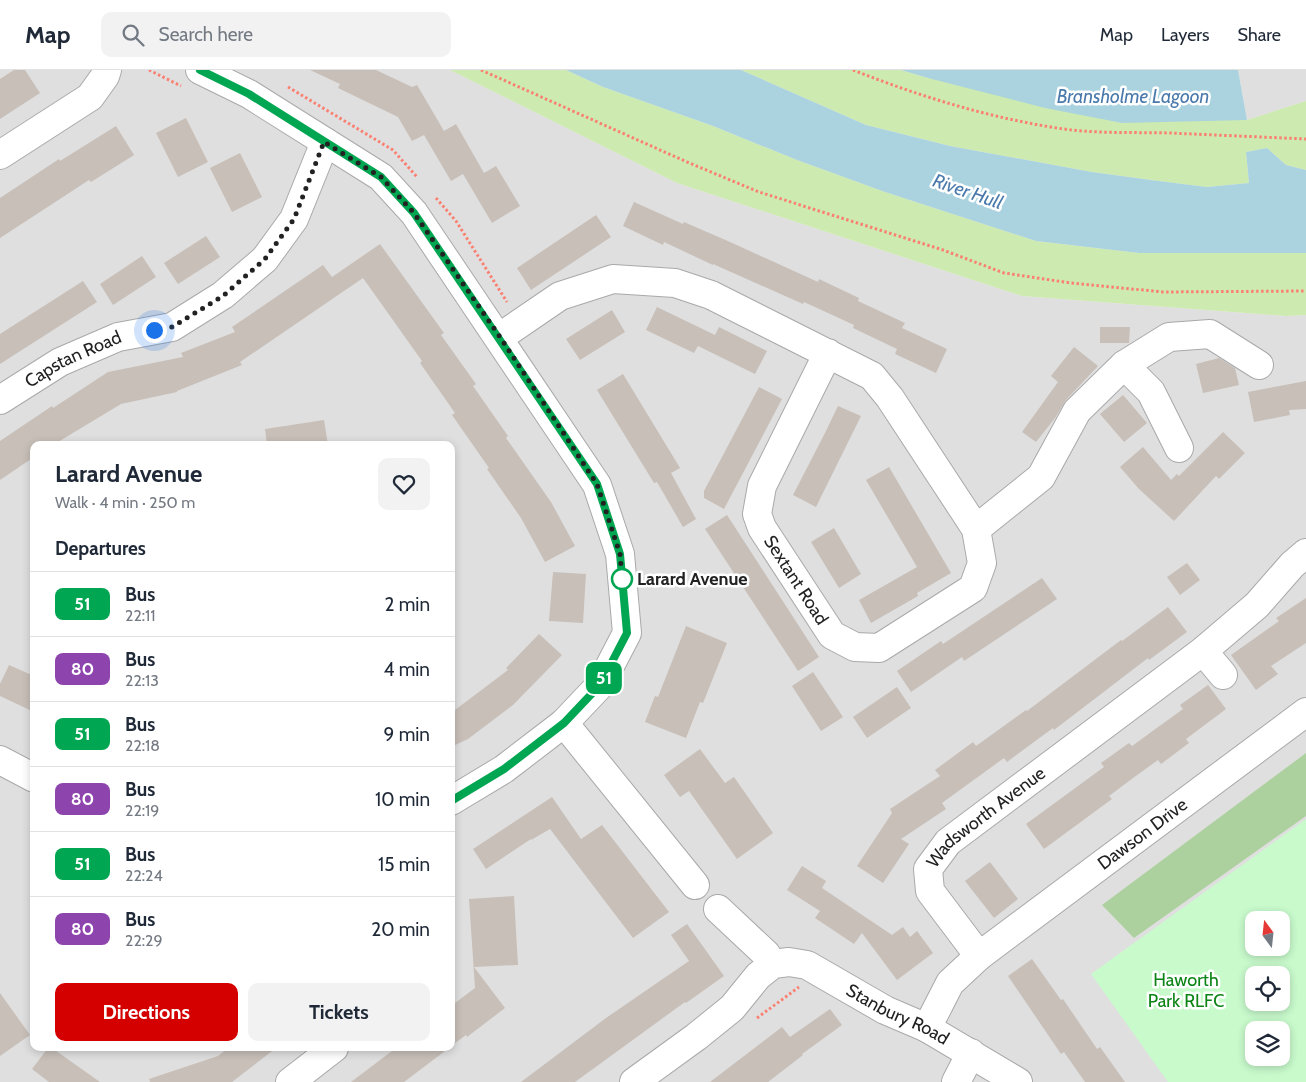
<!DOCTYPE html>
<html lang="en">
<head>
<meta charset="utf-8">
<style>
	body { margin:0; font-family:Cabin,sans-serif; background:#f2f2f3; color:#1f2937; height:100vh; display:flex; flex-direction:column; font-size:19px; white-space:nowrap }
	* { box-sizing:border-box; margin:0 }
	p { font-size:16px; color:#747a83 }
	.icon { flex:none; width:28px; height:28px; fill:none; stroke:currentColor; stroke-width:2; stroke-linecap:round; stroke-linejoin:round }
	.map { position:relative; flex:1; overflow:hidden }
	.sheet { position:absolute; left:30px; top:371px; width:425px; height:610px; display:flex; flex-direction:column; background:#fff; border-radius:10px; box-shadow:0 2px 8px #0003 }
	.sheet>* { flex:none }
	.badge { padding:0 10px; border-radius:8px; font-size:18px; line-height:32px }
	.needle { width:32px; rotate:345deg }
	.tools { position:absolute; left:1245px; top:841px; display:grid; gap:10px }
	.tools a { display:grid; place-items:center; width:45px; height:45px; border-radius:10px; background:#fff; box-shadow:0 2px 8px #0003; font-size:25px }
	.you { position:absolute; width:25px; height:25px; margin:-12px; border:4px solid #fff; border-radius:50%; background:#1a73e8; box-shadow:0 0 0 8px #1a73e833 }
	.map>.badge { position:absolute; translate:-50% -50%; box-shadow:0 0 0 2px #fff }
	h2 { padding:0 25px; font-size:19px; line-height:45px }
	.round { display:grid; place-items:center; flex:none; width:52px; height:52px; border-radius:10px; background:#f2f2f3 }
	.summary { display:flex; align-items:center; justify-content:space-between; height:85px; padding:0 25px }
	h1 { font-size:24px; font-weight:700; line-height:38px }
	.button { display:flex; gap:10px; margin-top:auto; padding:10px 25px }
	.button a { flex:1; height:58px; border-radius:10px; background:#d40000; color:#fff; font-size:20px; font-weight:700; line-height:58px; text-align:center }
	.button a+a { background:#f2f2f3; color:#1f2937 }
	ul { padding:0; list-style:none }
	li { display:flex; align-items:center; gap:15px; height:65px; padding:0 25px; border-top:1px solid #e0e1e3 }
	li div { flex:1 }
	li b { display:block; font-size:19px }
	li em { font-style:normal }
	li .badge { min-width:55px; font-weight:700; text-align:center }
	header { display:flex; align-items:center; gap:30px; box-sizing:border-box; height:70px; padding:0 25px; background:#fff; border-bottom:1px solid #e0e1e3 }
	header strong { font-size:24px }
	nav { display:flex; gap:28px; margin-inline-start:auto; font-size:18px }
	.search { width:350px; height:45px; background:#f2f2f3; display:flex; align-items:center; gap:12px; box-sizing:border-box; padding:0 18px; border-radius:10px; color:#747a83; font-size:19px }
	.map>svg:first-child { display:block }
	.residential { fill:#e0dfdf; fill-rule:evenodd }
	.grass { fill:#cdebb0 }
	.forest { fill:#add19e }
	.park { fill:#c8facc; fill-rule:evenodd }
	.water { fill:#aad3df }
	.building { fill:#c7bfb8 }
	.lines { fill:none; stroke-linecap:round; stroke-linejoin:round }
	.minor-casing { stroke:#a9a9a9; stroke-width:30 }
	.path { stroke:#fa8072; stroke-width:3; stroke-dasharray:2.5 2.5; stroke-linecap:butt }
	.minor { stroke:#fff; stroke-width:28 }
	.line-casing { stroke:#fff; stroke-width:11 }
	.line { stroke:#00a651; stroke-width:8 }
	.walk { stroke:#222; stroke-width:5; stroke-dasharray:0 9 }
	.stop-dot { fill:#fff; stroke:#00a651; stroke-width:2.5 }
	.labels { text-anchor:middle; stroke-width:5; stroke-linejoin:round; paint-order:stroke }
	.street-label { font-size:18px; fill:#222; stroke:#fff }
	.stop-label { font-size:18px; font-weight:bold; fill:#222; stroke:#fff; text-anchor:start }
	.park-label { font-size:18px; fill:#0c8416; stroke:#fff }
	.water-label { font-size:19px; font-style:italic; fill:#4a7aab; stroke:#fff }
</style>
</head>
<body>
<header>
<strong>Map</strong>
<div class="search"><svg class="icon" aria-label="search" viewBox="0 0 24 24"><circle cx="10" cy="10" r="6"/><path d="M15 15l6 6"/></svg>Search here</div>
<nav><a>Map</a><a>Layers</a><a>Share</a></nav>
</header>
<div class="map">
<svg width="1306" height="1012" viewBox="0 0 1306 1012">
	<rect width="100%" height="100%" fill="#f2efe9"/>
	<g class="residential">
		<path d="M0 0H450L677 113 1022 226 1286 246 1306 245V1012H0ZM34 375H451V978H34ZM1254 850H1281V878H1254ZM1254 905H1281V932H1254ZM1254 960H1281V988H1254Z"/>
		<path d="M1238 0H1306V31L1247 50Z"/>
	</g>
	<g class="grass">
		<path d="M450 0H566L603 17 713 56 797 90 885 122 1036 171 1139 183H1306V245L1286 246 1022 226 677 113Z"/>
		<path d="M741 0H901L928 8 1247 50 1306 31V100L1286 95 1267 78 1246 82 1249 113 1207 117 1151 110 1092 102 950 76 866 55Z"/>
	</g>
	<path class="forest" d="M1306 683V746L1134 868 1102 835Z"/>
	<path class="park" d="M1306 749V1012H1168L1091 904ZM1254 850H1281V878H1254ZM1254 905H1281V932H1254ZM1254 960H1281V988H1254Z"/>
	<g class="water">
		<path d="M566 0H741L866 55 950 76 1092 102 1151 110 1207 117 1249 113 1246 82 1267 78 1286 95 1306 100V183H1139L1036 171 885 122 797 90 713 56 603 17Z"/>
		<path d="M901 0H1238L1247 50 1122 53 1045 38 928 8Z"/>
	</g>
	<g class="building">
		<path d="M14 0H25L40 23 0 49V9Z"/>
		<path d="M310 0H376L412 17 417 15 444 61 456 54 484 103 496 96 520 136 492 153 463 104 451 111 424 65 412 71 398 47 338 18 340 14Z"/>
		<path d="M186 48 208 92 178 107 156 63Z"/>
		<path d="M116 56 134 85 91 112 89 110 0 168V128L59 89 60 91Z"/>
		<path d="M240 83 262 127 232 142 210 98Z"/>
		<path d="M634 132 683 154 684 152 730 172 818 212 819 209 859 228 858 231 905 253 902 258 947 279 936 303 895 284 897 279 853 258 854 255 828 243 804 232 803 234 713 194V195L664 172 663 175 623 156Z"/>
		<path d="M596 145 611 167 531 220 517 198Z"/>
		<path d="M206 166 220 187 178 214 164 193Z"/>
		<path d="M380 174 444 263 441 265 476 314 473 316 508 366 506 368 551 432 575 476 545 492 521 448 487 399 489 398 452 345 455 343 420 293 422 291 363 208 240 292 242 295 177 321V322L121 334 53 375H34V387L0 410V371L52 336 53 338 108 302 183 287 181 283 235 262 232 257 323 195 332 207Z"/>
		<path d="M142 186 156 207 113 235 100 214Z"/>
		<path d="M83 211 97 232 0 294V264Z"/>
		<path d="M657 237 715 265 719 257 767 281 755 304 698 276 694 283 646 260Z"/>
		<path d="M612 240 625 262 580 290 566 269Z"/>
		<path d="M1100 257H1130L1129 273H1100Z"/>
		<path d="M1074 277 1098 296 1066 330 1055 348 1036 372 1022 362 1058 312 1051 306Z"/>
		<path d="M1219 288 1235 298 1239 315 1203 323 1196 294Z"/>
		<path d="M623 304 680 398 671 403 696 449 683 457 657 412 654 413 597 320Z"/>
		<path d="M1306 311V339L1289 340 1290 345 1254 352 1248 322Z"/>
		<path d="M759 317 782 329 724 439 704 428V421Z"/>
		<path d="M1123 325 1147 353 1124 372 1100 344Z"/>
		<path d="M838 336 861 346 816 437 793 425 825 363Z"/>
		<path d="M324 350 328 375H267L265 359Z"/>
		<path d="M1223 362 1245 383 1219 409 1216 406 1174 451 1139 419 1120 397 1143 377 1171 410 1177 404 1179 406Z"/>
		<path d="M889 397 951 503 917 523 918 526 871 553 859 530 917 497 866 410Z"/>
		<path d="M727 445 819 587 798 601 705 459Z"/>
		<path d="M834 458 861 504 839 518 811 472Z"/>
		<path d="M1187 493 1200 510 1180 525 1167 507Z"/>
		<path d="M553 502 586 504 583 553 549 551Z"/>
		<path d="M1042 508 1057 529 964 591 962 587 911 622 897 601 941 571 943 574Z"/>
		<path d="M1306 528V573L1271 596 1278 604 1256 620 1231 585 1279 551 1276 548Z"/>
		<path d="M1168 537 1187 562 1149 590 1148 588 1054 660 1053 658 1007 692 1004 688 942 733 946 739 901 769 909 774 883 813 857 796 892 743 890 739 940 706 935 700 973 672 976 676 1026 640 1027 641 1121 570 1122 571Z"/>
		<path d="M686 556 727 573 703 633 700 632 686 668 645 652 655 626 658 627Z"/>
		<path d="M539 564 562 585 513 635 468 669 451 677V643L508 600 506 598Z"/>
		<path d="M9 595 34 606V642L0 626V614Z"/>
		<path d="M813 602 843 647 821 661 792 616Z"/>
		<path d="M1208 615 1226 639 1186 669 1189 673 1161 694 1158 690 1133 708 1109 726 1112 729 1044 779 1026 754 1104 697 1101 693 1129 673 1132 676 1183 639 1180 635Z"/>
		<path d="M897 617 911 638 867 668 853 647Z"/>
		<path d="M700 679 725 713 734 707 773 763 737 789 689 721 680 727 664 705Z"/>
		<path d="M552 727 581 769 602 755 669 842 633 868 550 759 531 770V769L486 799 473 779Z"/>
		<path d="M990 792 1018 829 994 848 965 811Z"/>
		<path d="M802 796 826 811 822 818 892 865 903 857 910 867 917 861 933 883 897 910 862 863 854 874 815 848 820 841 787 820Z"/>
		<path d="M514 826 518 895 474 897 505 938 467 967 466 965 451 976V936L475 918 469 829Z"/>
		<path d="M687 854 724 906 686 933 685 932 575 1012H521L606 948 689 891 671 865Z"/>
		<path d="M1032 889 1061 930 1063 929 1097 979 1100 977 1125 1012H1085L1064 982 1061 984 1008 906Z"/>
		<path d="M0 923 30 965 0 986Z"/>
		<path d="M830 939 842 955 802 984 803 985 768 1012H710L782 957 790 967Z"/>
		<path d="M48 978H52L100 1012H49L32 999Z"/>
		<path d="M228 978H276L232 1012H150L149 1009 218 986Z"/>
		<path d="M396 978H449L404 1012H351Z"/>
	</g>
	<g class="lines">
		<g class="minor-casing">
			<g id="minor">
				<path d="M200 0 249 24 381 107 414 143 597 415 620 484 627 563 600 615 564 653 504 699 451 731"/>
				<path d="M0 85 90 27 105 6 107 0"/>
				<path d="M500 267 560 226 613 209 675 213 711 225 872 306 890 328 976 459 982 493 973 518 879 578 855 577 832 565 762 458 757 444 762 416 828 283"/>
				<path d="M1124 295 1151 322 1179 378"/>
				<path id="s1" d="M0 330 60 292 118 267 172 257 223 225 265 189 294 149 325 72"/>
				<path d="M976 459 1041 407 1077 341 1124 295 1169 267 1210 264 1259 295"/>
				<path d="M1203 581 1223 605"/>
				<path d="M564 653 695 815"/>
				<path d="M0 690 34 708"/>
				<path d="M718 839 766 884 773 894"/>
				<path id="s2" d="M979 886 1306 642"/>
				<path id="s3" d="M927 958 950 913 979 886 930 821 928 799 948 772 1203 581 1257 535 1292 495 1306 483"/>
				<path d="M290 1012 334 978"/>
				<path id="s4" d="M634 1012 696 967 732 938 758 906 773 894 789 892 807 895 885 940 927 958 1018 1012"/>
				<path d="M956 1012 971 983"/>
			</g>
		</g>
		<g class="path">
			<path d="M149 0 181 16"/>
			<path d="M481 0 687 92 759 122 943 180 1004 203 1071 213 1163 222 1306 221"/>
			<path d="M853 0C919 26 986 47 1057 58 1094 64 1132 62 1170 63 1215 65 1261 67 1306 69"/>
			<path d="M288 17 393 80 417 107"/>
			<path d="M436 128 456 151 507 232"/>
			<path d="M757 948 799 917"/>
		</g>
		<use href="#minor" class="minor"/>
	</g>
	<g class="lines">
		<g class="line-casing">
			<path id="line" d="M200 0 249 24 381 107 414 143 597 414 620 484 627 563 600 615 564 653 504 699 451 731"/>
		</g>
		<use href="#line" class="line"/>
		<path class="walk" d="M154 260 172 257 223 226 265 189 294 149 324 72 381 107 414 143 500 267 597 414 620 484 622 509"/>
	</g>
	<circle class="stop-dot" cx="622" cy="509" r="10"/>
	<g class="labels">
		<g class="street-label">
			<text dy="6" stroke="none"><textPath href="#s1" startOffset="84">Capstan Road</textPath></text>
			<text transform="translate(796 510) rotate(57)" y="6">Sextant Road</text>
			<text dy="6" stroke="none"><textPath href="#s3" startOffset="272">Wadsworth Avenue</textPath></text>
			<text dy="6" stroke="none"><textPath href="#s2" startOffset="204">Dawson Drive</textPath></text>
			<text dy="6" stroke="none"><textPath href="#s4" startOffset="321">Stanbury Road</textPath></text>
		</g>
		<g class="stop-label">
			<text x="637" y="515">Larard Avenue</text>
		</g>
		<g class="park-label">
			<text x="1186" y="916">Haworth<tspan x="1186" dy="21">Park RLFC</tspan></text>
		</g>
		<g class="water-label">
			<text x="1133" y="33">Bransholme Lagoon</text>
			<text transform="translate(968 121) rotate(19)" y="7">River Hull</text>
		</g>
	</g>
</svg>
<div class="tools">
<a><svg class="needle" viewBox="-14 -14 28 28"><path d="M0-13l5 13h-10z" fill="#e53935"/><path d="M0 13l5-13h-10z" fill="#747a83"/></svg></a>
<a><svg class="icon" aria-label="locate" viewBox="0 0 24 24"><circle cx="12" cy="12" r="6"/><path d="M12 2v4M12 18v4M2 12h4M18 12h4"/></svg></a>
<a><svg class="icon" aria-label="layers" viewBox="0 0 24 24"><path d="M12 4l9 5-9 5-9-5zM3 14l9 5 9-5"/></svg></a>
</div>
<div class="you" style="left:154px;top:260px"></div>
<b class="badge" style="left:604px;top:608px;background:#00a651;color:#fff">51</b>
<section class="sheet">
<div class="summary"><div><h1>Larard Avenue</h1><p>Walk · 4 min · 250 m</p></div><a class="round"><svg class="icon" aria-label="heart" viewBox="0 0 24 24"><path d="M12 20l-8-8c-3-5 5-10 8-4 3-6 11-1 8 4z"/></svg></a></div>
<h2>Departures</h2>
<ul>
<li><span class="badge" style="background:#00a651;color:#fff">51</span><div><b>Bus</b><p>22:11</p></div><em>2 min</em></li>
<li><span class="badge" style="background:#8e44ad;color:#fff">80</span><div><b>Bus</b><p>22:13</p></div><em>4 min</em></li>
<li><span class="badge" style="background:#00a651;color:#fff">51</span><div><b>Bus</b><p>22:18</p></div><em>9 min</em></li>
<li><span class="badge" style="background:#8e44ad;color:#fff">80</span><div><b>Bus</b><p>22:19</p></div><em>10 min</em></li>
<li><span class="badge" style="background:#00a651;color:#fff">51</span><div><b>Bus</b><p>22:24</p></div><em>15 min</em></li>
<li><span class="badge" style="background:#8e44ad;color:#fff">80</span><div><b>Bus</b><p>22:29</p></div><em>20 min</em></li>
</ul>
<div class="button"><a>Directions</a><a>Tickets</a></div>
</section>
</div>
</body>
</html>
